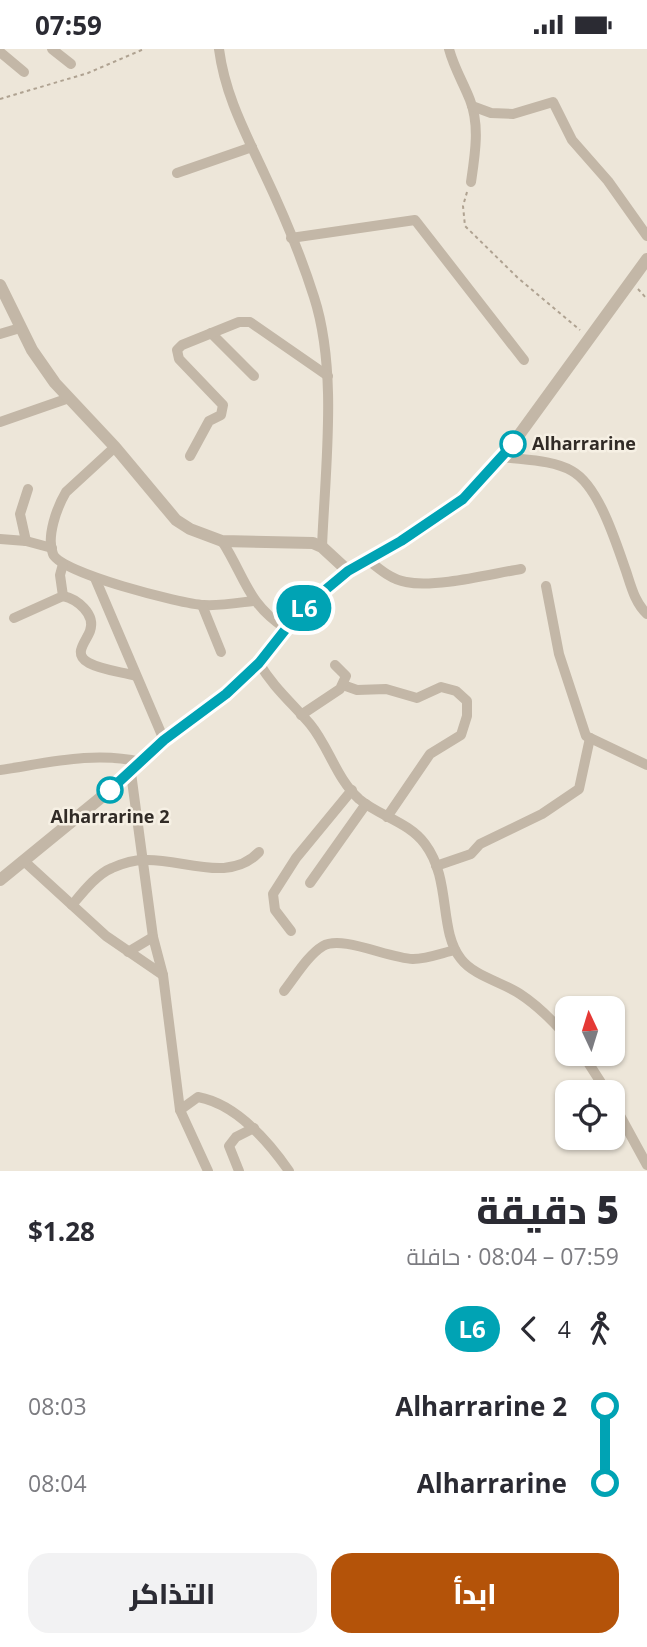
<!DOCTYPE html>
<html lang="ar">
<head>
<meta charset="utf-8">
<style>
	body { margin:0; font-family:"Open Sans",Cairo,sans-serif; background:#f2f2f3; color:#2b2b33; direction:rtl; height:100vh; display:flex; flex-direction:column; font-size:26px; white-space:nowrap }
	* { box-sizing:border-box; margin:0 }
	p { font-size:23px; color:#7c7c81 }
	.icon { flex:none; width:38px; height:38px; fill:none; stroke:currentColor; stroke-width:2; stroke-linecap:round; stroke-linejoin:round }
	.map { position:relative; height:1122px; overflow:hidden; direction:ltr }
	.drawer { display:flex; flex-direction:column; background:#fff; flex:1 }
	.drawer>* { flex:none }
	.badge { padding:0 14px; border-radius:23px; font-size:24px; line-height:46px }
	.needle { width:46px; rotate:356deg }
	.buttons { position:absolute; left:555px; top:947px; display:grid; gap:14px }
	.buttons a { display:grid; place-items:center; width:70px; height:70px; border-radius:14px; background:#fff; box-shadow:0 2px 5px #0004; font-size:35px }
	.map>.badge { position:absolute; translate:-50% -50%; box-shadow:0 0 0 4px #fff }
	.legs { display:flex; align-items:center; gap:10px; height:77px; padding:0 28px; font-size:23px }
	.legs p { margin-inline-start:auto }
	.summary { display:flex; align-items:center; justify-content:space-between; height:119px; padding:0 28px }
	h1 { font-size:38px; font-weight:800; line-height:52px }
	.cta { display:flex; gap:14px; margin-top:auto; padding:14px 28px }
	.cta a { flex:1; height:80px; border-radius:21px; background:#b45309; color:#fff; font-size:28px; font-weight:800; line-height:80px; text-align:center }
	.cta a+a { background:#f2f2f3; color:#2b2b33 }
	ul { padding:0 28px; list-style:none }
	li { display:flex; align-items:center; gap:24px; height:77px; font-size:26px }
	li i { display:grid; place-items:center; width:10px; height:100%; margin:0 9px; background:currentColor }
	li i::after { content:''; width:18px; height:18px; margin:-9px; border:5px solid; border-radius:50%; background:#fff }
	li p { margin-inline-start:auto }
	li:first-child i { background:linear-gradient(#0000 50%,currentColor 0) }
	li:last-child i { background:linear-gradient(currentColor 50%,#0000 0) }
	.status { display:flex; justify-content:space-between; align-items:center; height:49px; padding:0 35px; background:#fff; direction:ltr }
	.status svg { height:19px; fill:currentColor }
	.map>svg:first-child { display:block }
	.lines { fill:none; stroke-linecap:round; stroke-linejoin:round }
	.path { stroke:#afa291; stroke-width:2; stroke-dasharray:3.5 3.5; stroke-linecap:butt }
	.minor { stroke:#c3b7a7; stroke-width:10 }
	.tertiary { stroke:#c3b7a7; stroke-width:12 }
	.line-1-casing { stroke:#fff; stroke-width:16 }
	.line-1 { stroke:#00a3b4; stroke-width:10 }
	.stop-1-dot { fill:#fff; stroke:#00a3b4; stroke-width:3.5 }
	.labels { text-anchor:middle; stroke-width:5; stroke-linejoin:round; paint-order:stroke }
	.stop-label { font-size:18px; font-weight:bold; fill:#312b26; stroke:#f6f0e4; text-anchor:start }
</style>
</head>
<body>
<div class="status"><b>07:59</b><svg viewBox="0 0 49 12"><path d="M0 12V9h3v3zM5 12V6h3v6zM10 12V3h3v9zM15 12V0h3v12zM26 1h20v11H26zM47 4h2v5h-2z"/></svg></div>
<div class="map">
<svg width="647" height="1122" viewBox="0 0 647 1122">
	<rect width="100%" height="100%" fill="#ede6d9"/>
	<g class="lines">
		<g class="path">
			<path d="M0 50 88 24 144 0"/>
			<path d="M467 143 463 157 465 177 518 229 580 281"/>
			<path d="M638 240 647 250"/>
		</g>
		<g class="minor">
			<path d="M52 0 71 15"/>
			<path d="M219 0C225 46 245 83 264 124 283 164 301 207 314 248 338 322 325 420 322 498"/>
			<path d="M449 0C454 19 463 33 470 51 480 76 475 106 471 133"/>
			<path d="M0 3 24 23"/>
			<path d="M472 57 491 64 513 65 553 53 572 91 608 132 647 187"/>
			<path d="M177 124 252 98"/>
			<path d="M291 189 415 171 524 311"/>
			<path d="M211 284 254 327"/>
			<path d="M0 285 20 279"/>
			<path d="M0 373 69 349"/>
			<path d="M115 398 66 443C57 458 46 488 53 505 60 524 182 555 204 556 220 557 237 554 253 552"/>
			<path d="M190 407 209 372 221 366 223 356 179 310 177 301 182 296 239 273H250L328 327"/>
			<path d="M503 408C524 411 553 411 572 422 599 437 616 494 626 522 631 537 635 554 647 565"/>
			<path d="M0 490 26 492 52 499"/>
			<path d="M26 492 20 465 28 440"/>
			<path d="M222 492C245 528 247 554 285 579"/>
			<path d="M368 511C379 520 392 531 406 533 436 539 490 525 521 520"/>
			<path d="M95 529 164 691"/>
			<path d="M546 537 559 605 586 687 647 716"/>
			<path d="M63 547C77 550 96 565 90 582 86 593 72 605 89 614 102 621 122 623 136 627"/>
			<path d="M202 556 221 603"/>
			<path d="M14 569 63 547 60 526 63 515"/>
			<path d="M259 614C273 638 292 654 310 675 329 698 336 729 359 750 379 767 409 773 425 795 452 831 438 881 461 910 474 927 502 933 520 945 537 956 553 972 567 988"/>
			<path d="M343 636 357 641 386 640 417 649 441 638 456 642 467 652V667L461 686 430 705 387 768"/>
			<path d="M301 666 340 640 346 627 335 616"/>
			<path d="M0 721C48 714 94 702 141 713"/>
			<path d="M131 724 153 888 163 926 180 1061 208 1122"/>
			<path d="M25 813 106 887 163 926"/>
			<path d="M436 817 471 805 480 795 542 765 579 740 590 689"/>
			<path d="M310 834 366 755"/>
			<path d="M72 856C83 843 97 825 112 819 121 815 134 811 144 811 182 809 229 835 259 803"/>
			<path d="M291 882 275 861 273 845 296 809 352 741"/>
			<path d="M128 903 153 888"/>
			<path d="M284 942C295 928 308 906 323 897 342 886 388 909 413 910 427 910 442 904 455 901"/>
			<path d="M582 1004 607 1043"/>
			<path d="M612 1052 647 1116"/>
			<path d="M180 1061 198 1048C236 1055 268 1092 289 1122"/>
			<path d="M239 1122 229 1097 236 1088 254 1079"/>
		</g>
		<g class="tertiary">
			<path d="M0 236 32 301 55 334 115 398 176 471 190 480 222 492 313 494 322 498 348 522"/>
			<path d="M0 831 131 724 164 691 226 645 259 614 300 562 348 522 401 492 463 450 503 408 647 210"/>
		</g>
	</g>
	<g class="lines">
		<g class="line-1-casing">
			<path id="line-1" d="M110 741 164 691 226 645 259 614 300 562 348 522 401 492 463 450 513 395"/>
		</g>
		<use href="#line-1" class="line-1"/>
	</g>
	<g class="stop-1-dot">
		<circle cx="513" cy="395" r="12"/>
		<circle cx="110" cy="741" r="12"/>
	</g>
	<g class="labels">
		<g class="stop-label">
			<text x="532" y="401">Alharrarine</text>
			<text x="110" y="774" text-anchor="middle">Alharrarine 2</text>
		</g>
	</g>
</svg>
<div class="buttons">
<a><svg class="needle" viewBox="-14 -14 28 28"><path d="M0-13l5 13h-10z" fill="#e53935"/><path d="M0 13l5-13h-10z" fill="#7c7c81"/></svg></a>
<a><svg class="icon" aria-label="locate" viewBox="0 0 24 24"><circle cx="12" cy="12" r="6"/><path d="M12 2v4M12 18v4M2 12h4M18 12h4"/></svg></a>
</div>
<b class="badge" style="left:304px;top:559px;background:#00a3b4;color:#fff">L6</b>
</div>
<section class="drawer">
<div class="summary"><div><h1>5 دقيقة</h1><p>07:59 – 08:04 · حافلة</p></div><b>$1.28</b></div>
<div class="legs"><svg class="icon" aria-label="walk" viewBox="0 0 24 24"><circle cx="13" cy="4" r="2"/><path d="M13 8l-2 6 4 7M11 14l-3 7M7 12l3-4h3l4 4"/></svg>4<svg class="icon" aria-label="back" viewBox="0 0 24 24"><path d="M15 5l-7 7 7 7"/></svg><b class="badge" style="background:#00a3b4;color:#fff">L6</b></div>
<ul>
<li><i style="color:#00a3b4"></i><b>Alharrarine 2</b><p>08:03</p></li>
<li><i style="color:#00a3b4"></i><b>Alharrarine</b><p>08:04</p></li>
</ul>
<div class="cta"><a>ابدأ</a><a>التذاكر</a></div>
</section>
</body>
</html>
